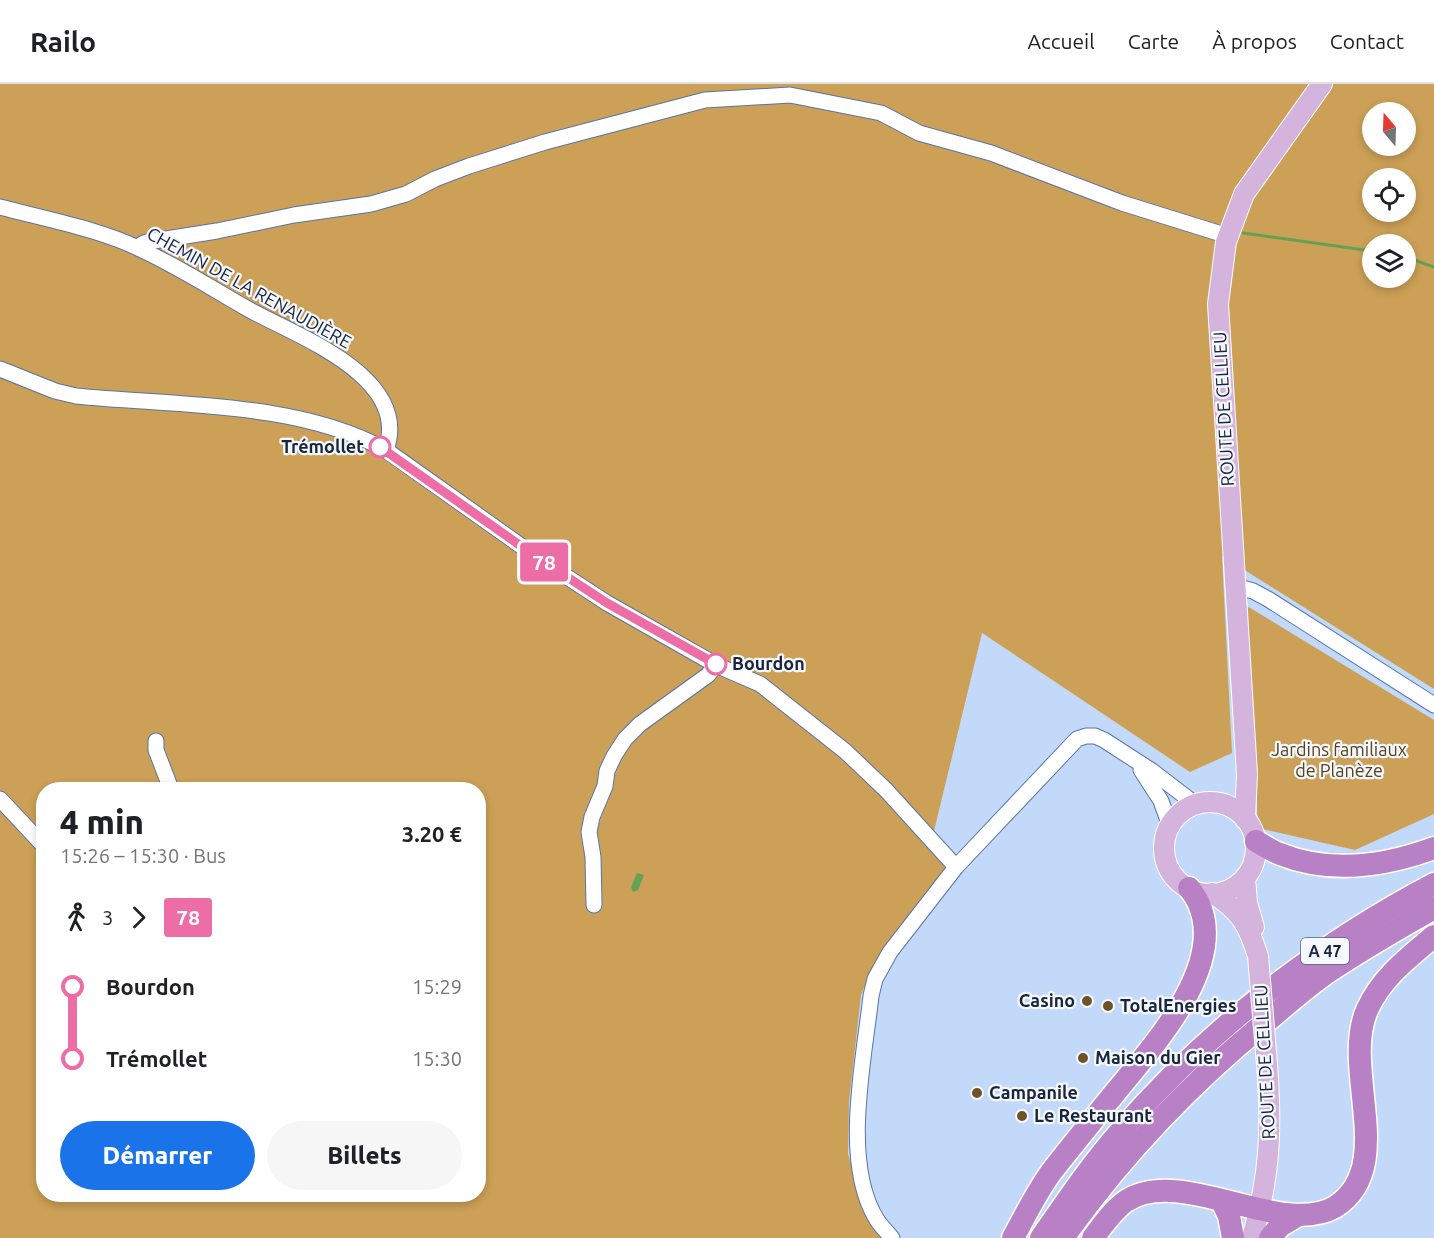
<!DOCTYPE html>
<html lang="fr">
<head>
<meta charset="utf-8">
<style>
	body { margin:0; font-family:Ubuntu,sans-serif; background:#f6f6f6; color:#202124; height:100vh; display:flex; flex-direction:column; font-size:22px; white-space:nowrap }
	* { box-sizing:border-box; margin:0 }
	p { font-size:20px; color:#757577 }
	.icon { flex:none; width:33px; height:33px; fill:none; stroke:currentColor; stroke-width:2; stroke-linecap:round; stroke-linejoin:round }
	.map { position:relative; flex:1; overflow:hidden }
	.side { position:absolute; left:36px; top:698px; width:450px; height:420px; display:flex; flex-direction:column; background:#fff; border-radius:24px; box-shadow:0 3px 9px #0003 }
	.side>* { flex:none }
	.badge { padding:0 12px; border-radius:4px; font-size:21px; line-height:39px }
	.needle { width:39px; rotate:341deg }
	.tools { position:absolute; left:1362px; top:18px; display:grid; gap:12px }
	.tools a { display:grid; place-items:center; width:54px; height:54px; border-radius:50%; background:#fff; box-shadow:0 3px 9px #0003; font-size:30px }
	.map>.badge { position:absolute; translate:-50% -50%; box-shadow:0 0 0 3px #fff }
	.legs { display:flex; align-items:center; gap:9px; height:66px; padding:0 24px; font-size:20px }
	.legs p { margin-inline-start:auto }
	.summary { display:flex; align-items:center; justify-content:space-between; height:102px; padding:0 24px }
	h1 { font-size:33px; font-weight:800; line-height:45px }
	.button { display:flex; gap:12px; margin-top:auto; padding:12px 24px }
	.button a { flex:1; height:69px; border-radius:36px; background:#1a73e8; color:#fff; font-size:24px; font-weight:800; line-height:69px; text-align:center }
	.button a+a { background:#f6f6f6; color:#202124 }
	ul { padding:0 24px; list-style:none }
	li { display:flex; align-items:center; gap:21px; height:72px; font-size:22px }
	li i { display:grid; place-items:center; width:9px; height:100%; margin:0 8px; background:currentColor }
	li i::after { content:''; width:15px; height:15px; margin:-8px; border:4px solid; border-radius:50%; background:#fff }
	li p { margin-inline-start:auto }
	li:first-child i { background:linear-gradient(#0000 50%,currentColor 0) }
	li:last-child i { background:linear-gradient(currentColor 50%,#0000 0) }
	header { display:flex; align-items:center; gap:36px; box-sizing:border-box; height:84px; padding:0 30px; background:#fff; border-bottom:2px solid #e0e0e0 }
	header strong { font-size:28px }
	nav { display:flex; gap:33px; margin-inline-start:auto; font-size:21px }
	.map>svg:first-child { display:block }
	.green { fill:#cca056; fill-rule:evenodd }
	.water { fill:#65a154 }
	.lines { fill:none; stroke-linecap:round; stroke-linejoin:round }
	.stream { stroke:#65a154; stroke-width:3 }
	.minor-casing { stroke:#5675a8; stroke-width:17 }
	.major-casing { stroke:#fff; stroke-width:22 }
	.highway-casing { stroke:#fff; stroke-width:25 }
	.minor { stroke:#fff; stroke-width:15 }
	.major { stroke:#d4b3dd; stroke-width:20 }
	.highway { stroke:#b881c6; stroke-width:22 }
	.major-bridge-casing { stroke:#fff; stroke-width:22; stroke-linecap:butt }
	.major-bridge { stroke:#d4b3dd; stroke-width:20 }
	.line-1-casing { stroke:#fff; stroke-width:14 }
	.line-1 { stroke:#ed6ea7; stroke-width:9 }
	.stop-1-dot { fill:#fff; stroke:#ed6ea7; stroke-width:3 }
	.poi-dot { fill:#6d5325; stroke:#f5f8fe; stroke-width:2 }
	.labels { text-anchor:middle; stroke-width:4.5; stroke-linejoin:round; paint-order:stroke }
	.shield { fill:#f5f8fe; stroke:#5a6475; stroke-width:1.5 }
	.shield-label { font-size:16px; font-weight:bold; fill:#18253a }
	.street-label { font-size:18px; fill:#18253a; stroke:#f5f8fe }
	.stop-label { font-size:18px; font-weight:bold; fill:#18253a; stroke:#f5f8fe; text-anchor:end }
	.park-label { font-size:18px; fill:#58421b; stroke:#f5f8fe }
	.poi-label { font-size:18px; font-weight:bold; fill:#18253a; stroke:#f5f8fe; text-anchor:start }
</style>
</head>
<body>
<header>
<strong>Railo</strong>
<nav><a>Accueil</a><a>Carte</a><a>À propos</a><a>Contact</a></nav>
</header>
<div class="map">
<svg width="1434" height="1154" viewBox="0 0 1434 1154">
	<rect width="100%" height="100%" fill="#c3d9fa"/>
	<g class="green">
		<path d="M0 0H1434V605L1222 472 1232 669 1190 688 982 549 934 747 948 786 874 881 861 911 849 1018 848 1070 859 1106 881 1154H0ZM1372 28H1406V62H1372ZM1372 94H1406V128H1372ZM1372 160H1406V194H1372ZM44 705H478V1110H44Z"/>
		<path d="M1247 522 1434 636V730L1355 766 1258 744Z"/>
	</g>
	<path class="water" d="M637 789 644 791 638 806 633 808 631 803Z"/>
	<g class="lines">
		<g class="stream">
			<path d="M1243 149 1372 167"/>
			<path d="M1406 173 1434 183"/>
		</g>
		<g class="minor-casing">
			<g id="minor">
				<path d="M0 123C45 135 99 145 140 165 177 182 213 205 248 225 296 252 412 292 386 366"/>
				<path d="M140 164 142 160 147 158 217 147 294 131 371 120 406 110 435 95 469 82 545 58 705 16 790 11 881 29 919 49 991 69 1122 119 1228 152"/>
				<path d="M0 285 55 307 76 312C175 322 297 317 386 366L538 474 607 519 716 581 760 600 845 667 886 706 956 783"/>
				<path d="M1235 502 1253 507 1268 515 1434 621"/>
				<path d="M156 657V666L171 705"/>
				<path d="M1141 686 1161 717 1170 742"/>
				<path d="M0 715 44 762"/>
				<path d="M594 821 593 773 589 748 592 733 605 702 607 687 614 672 625 655 640 640 708 591 716 581"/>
				<path d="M892 1154C887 1148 881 1142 877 1136 841 1079 864 976 871 912L875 895 890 868 956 783 1077 655 1086 652H1095L1104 656 1152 687 1195 720"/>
			</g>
		</g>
		<g class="major-casing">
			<g id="major">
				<circle cx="1210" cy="764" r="46"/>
				<path d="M1245 735 1247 690 1218 220 1226 158 1244 110 1322 0"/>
				<path d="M1245 794 1247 819 1254 843"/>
				<path d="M1212 809C1241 827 1248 841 1258 872"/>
				<path d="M1252 1154C1270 1092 1272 1045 1267 980"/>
			</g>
		</g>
		<g class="highway-casing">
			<g id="highway">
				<path d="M1256 757C1264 762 1272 767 1280 770 1330 790 1385 782 1434 764"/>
				<path d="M1222 1117 1229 1132 1233 1154"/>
				<path d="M1013 1154C1025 1132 1037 1107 1052 1087 1074 1059 1096 1032 1118 1005 1154 961 1226 882 1199 820 1197 815 1193 809 1189 804"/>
				<path d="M1041 1154C1066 1118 1091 1081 1120 1048 1207 947 1316 862 1434 800"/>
				<path d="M1063 1154C1122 1071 1192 997 1272 933 1289 918 1307 903 1325 890 1360 866 1397 845 1434 824"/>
				<path d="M1093 1154C1103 1141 1113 1126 1126 1117 1181 1081 1280 1154 1335 1123 1398 1083 1341 985 1367 926 1381 894 1408 874 1434 852"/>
				<path d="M1270 1154 1280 1142 1297 1132"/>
			</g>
		</g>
		<use href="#minor" class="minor"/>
		<use href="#major" class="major"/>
		<use href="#highway" class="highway"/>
		<g class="major-bridge-casing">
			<path id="major-bridge" d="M1258 872 1267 980"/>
		</g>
		<use href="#major-bridge" class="major-bridge"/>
	</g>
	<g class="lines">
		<g class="line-1-casing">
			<path id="line-1" d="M380 363 538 474 607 519 716 580"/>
		</g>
		<use href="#line-1" class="line-1"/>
	</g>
	<g class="stop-1-dot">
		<circle cx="380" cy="363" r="10"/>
		<circle cx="716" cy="580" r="10"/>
	</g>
	<g class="poi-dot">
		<circle cx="1087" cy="917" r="6"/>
		<circle cx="1108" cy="922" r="6"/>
		<circle cx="1083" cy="974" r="6"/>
		<circle cx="977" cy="1009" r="6"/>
		<circle cx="1022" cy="1032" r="6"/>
	</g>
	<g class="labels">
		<rect class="shield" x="1301" y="854" width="48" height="26" rx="4.5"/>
		<g class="shield-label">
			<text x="1325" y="873">A 47</text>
		</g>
		<g class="street-label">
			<text transform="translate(249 204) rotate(29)" y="6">CHEMIN DE LA RENAUDIÈRE</text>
			<text transform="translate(1224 325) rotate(-93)" y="6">ROUTE DE CELLIEU</text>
			<text transform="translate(1265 978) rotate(-93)" y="6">ROUTE DE CELLIEU</text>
		</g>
		<g class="stop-label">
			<text x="364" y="369">Trémollet</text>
			<text x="732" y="586" text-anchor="start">Bourdon</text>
		</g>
		<g class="park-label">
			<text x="1339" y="672">Jardins familiaux<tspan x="1339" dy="21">de Planèze</tspan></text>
		</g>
		<g class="poi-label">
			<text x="1075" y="923" text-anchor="end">Casino</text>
			<text x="1120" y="928">TotalEnergies</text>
			<text x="1095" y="980">Maison du Gier</text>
			<text x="989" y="1015">Campanile</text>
			<text x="1034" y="1038">Le Restaurant</text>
		</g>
	</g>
</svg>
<div class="tools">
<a><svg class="needle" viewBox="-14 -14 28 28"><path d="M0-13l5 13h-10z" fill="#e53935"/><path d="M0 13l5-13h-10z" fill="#757577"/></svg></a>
<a><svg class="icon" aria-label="locate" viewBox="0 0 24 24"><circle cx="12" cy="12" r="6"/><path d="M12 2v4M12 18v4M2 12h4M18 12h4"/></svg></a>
<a><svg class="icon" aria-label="layers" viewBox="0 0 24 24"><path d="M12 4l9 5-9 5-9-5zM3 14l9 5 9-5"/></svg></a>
</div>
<b class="badge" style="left:544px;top:478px;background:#ed6ea7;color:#fff">78</b>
<section class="side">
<div class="summary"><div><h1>4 min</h1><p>15:26 – 15:30 · Bus</p></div><b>3.20 €</b></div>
<div class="legs"><svg class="icon" aria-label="walk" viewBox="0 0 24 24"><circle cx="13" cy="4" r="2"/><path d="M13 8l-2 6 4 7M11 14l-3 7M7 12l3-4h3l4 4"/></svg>3<svg class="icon" aria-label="forward" viewBox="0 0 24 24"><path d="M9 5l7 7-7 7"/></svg><b class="badge" style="background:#ed6ea7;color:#fff">78</b></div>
<ul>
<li><i style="color:#ed6ea7"></i><b>Bourdon</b><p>15:29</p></li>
<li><i style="color:#ed6ea7"></i><b>Trémollet</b><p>15:30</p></li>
</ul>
<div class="button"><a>Démarrer</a><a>Billets</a></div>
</section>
</div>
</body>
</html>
